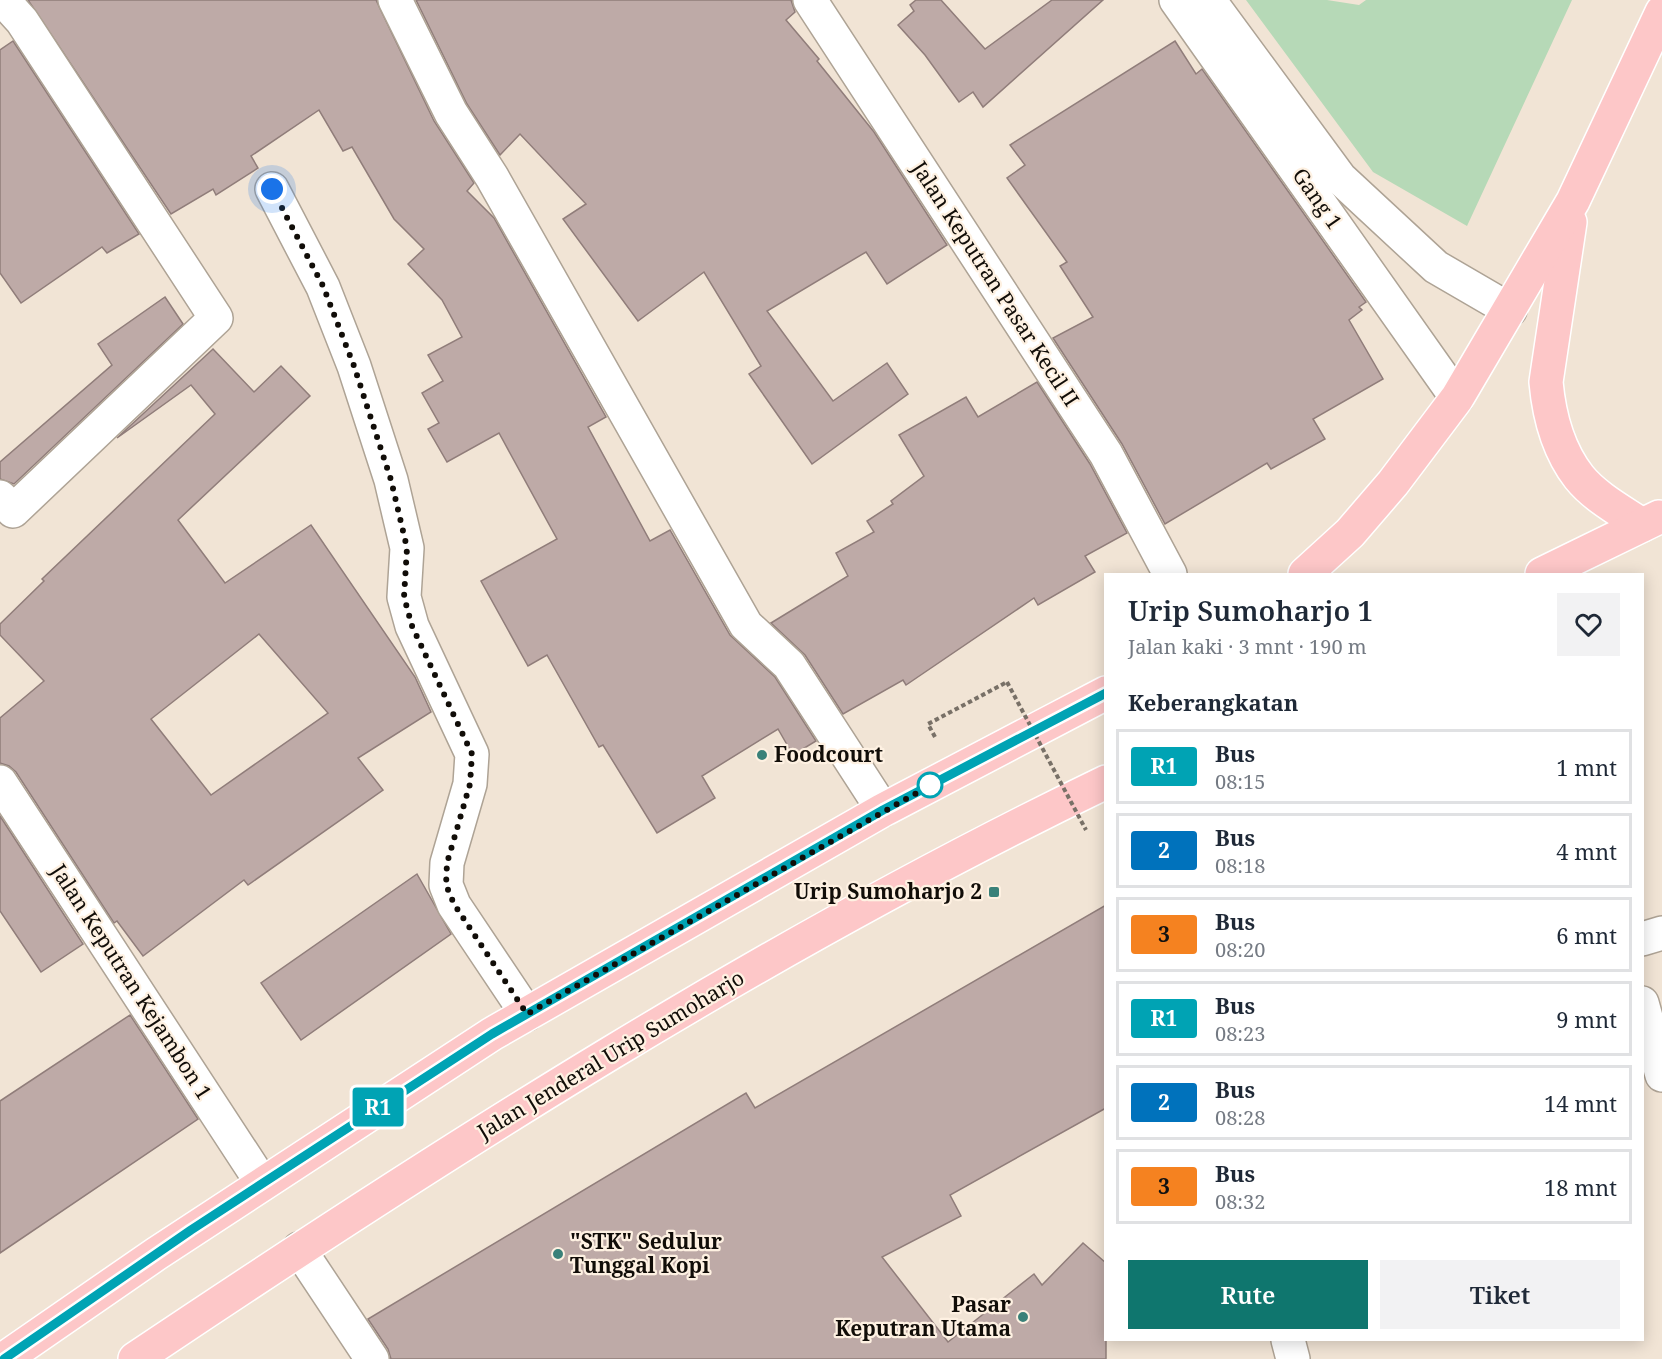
<!DOCTYPE html>
<html lang="id">
<head>
<meta charset="utf-8">
<style>
	body { margin:0; font-family:"Noto Serif",serif; background:#f2f2f3; color:#1f2937; height:100vh; display:flex; flex-direction:column; font-size:22px; white-space:nowrap }
	* { box-sizing:border-box; margin:0 }
	p { font-size:20px; color:#747a83 }
	.icon { flex:none; width:33px; height:33px; fill:none; stroke:currentColor; stroke-width:2; stroke-linecap:round; stroke-linejoin:round }
	.map { position:relative; flex:1; overflow:hidden }
	.side { position:absolute; left:1104px; top:573px; width:540px; height:768px; display:flex; flex-direction:column; background:#fff; border-radius:0px; box-shadow:0 3px 15px #0003 }
	.side>* { flex:none }
	.badge { padding:0 12px; border-radius:4px; font-size:21px; line-height:39px }
	.you { position:absolute; width:30px; height:30px; margin:-15px; border:4px solid #fff; border-radius:50%; background:#1a73e8; box-shadow:0 0 0 9px #1a73e833 }
	.map>.badge { position:absolute; translate:-50% -50%; box-shadow:0 0 0 3px #fff }
	h2 { padding:0 24px; font-size:22px; line-height:54px }
	.round { display:grid; place-items:center; flex:none; width:63px; height:63px; border-radius:0px; background:#f2f2f3 }
	.headline { display:flex; align-items:center; justify-content:space-between; height:102px; padding:0 24px }
	h1 { font-size:28px; font-weight:600; line-height:45px }
	.primary-button { display:flex; gap:12px; margin-top:auto; padding:12px 24px }
	.primary-button a { flex:1; height:69px; border-radius:0px; background:#0f766e; color:#fff; font-size:24px; font-weight:600; line-height:69px; text-align:center }
	.primary-button a+a { background:#f2f2f3; color:#1f2937 }
	ul { padding:0; list-style:none }
	li { display:flex; align-items:center; gap:18px; height:75px; margin:0 12px 9px; padding:0 12px; border:3px solid #e0e1e3; border-radius:0px }
	li div { flex:1 }
	li b { display:block; font-size:22px }
	li em { font-style:normal }
	li .badge { min-width:66px; font-weight:700; text-align:center }
	.map>svg:first-child { display:block }
	.green { fill:#b6d9b7 }
	.building { fill:#beaaa7; stroke:#907d7a; stroke-width:1.5; fill-rule:evenodd }
	.lines { fill:none; stroke-linecap:round; stroke-linejoin:round }
	.minor-casing { stroke:#aea395; stroke-width:36 }
	.major-casing { stroke:#fff; stroke-width:36 }
	.path { stroke:#787067; stroke-width:4; stroke-dasharray:4.5 3; stroke-linecap:butt }
	.minor { stroke:#fff; stroke-width:33 }
	.major { stroke:#fdc7c8; stroke-width:33 }
	.path-bridge { stroke:#787067; stroke-width:4; stroke-dasharray:4.5 3; stroke-linecap:butt }
	.line-casing { stroke:#fff; stroke-width:14 }
	.line { stroke:#00a3b4; stroke-width:9 }
	.walk { stroke:#110d08; stroke-width:6; stroke-dasharray:0 10.8 }
	.poi-dot { fill:#3a8179; stroke:#fef1e2; stroke-width:2 }
	.stop-dot { fill:#fff; stroke:#00a3b4; stroke-width:3 }
	.labels { text-anchor:middle; stroke-width:4.5; stroke-linejoin:round; paint-order:stroke }
	.street-label { font-size:21px; fill:#110d08; stroke:#fef1e2 }
	.poi-label { font-size:21px; font-weight:bold; fill:#110d08; stroke:#fef1e2; text-anchor:start }
</style>
</head>
<body>
<div class="map">
<svg width="1662" height="1359" viewBox="0 0 1662 1359">
	<rect width="100%" height="100%" fill="#f1e4d5"/>
	<path class="green" d="M1246 0H1327L1359 5 1366 0H1572L1467 226 1373 172Z"/>
	<g class="building">
		<path d="M28 0H376L434 121 474 183 467 191 494 218 606 417 588 427 650 541 670 530 730 635 775 677 816 741 793 755 778 729 702 776 715 798 657 833 603 745 599 747 547 655 528 666 481 581 557 539 499 433 447 462 428 429 439 423 422 393 443 381 428 355 462 337 442 300 408 264 424 249 394 219 352 147 343 151 319 110 251 156 258 168 216 195 213 189 171 214Z"/>
		<path d="M416 0H791L795 12 786 20 819 59 817 61 874 132 947 245 887 284 866 252 767 311 833 401 887 363 908 394 812 464 749 374 761 366 704 272 638 321 563 219 586 204 520 134 500 155 467 104Z"/>
		<path d="M916 0H941L985 49 1052 0H1103L983 107 973 92 959 102 925 55 898 25 914 11 910 5Z"/>
		<path d="M13 41 139 234 107 253 102 247 21 303 0 273V50Z"/>
		<path d="M1175 41 1196 74 1202 69 1366 302 1359 307 1362 310 1349 320 1383 379 1313 419 1325 439 1271 469 1267 463 1165 524 1122 444 1053 338 1093 317 1060 266 1067 262 1007 178 1025 165 1010 145Z"/>
		<path d="M165 297 183 324 14 484 0 479V462L112 365 98 344Z"/>
		<path d="M213 349 254 392 281 366 310 396 178 520 225 583 311 525 415 677 431 712 358 758 383 790 248 885 244 880 143 956 117 921 114 923 16 772 9 766 0 763V718L44 681 0 635V624L44 581 42 579 215 414 191 385 117 438ZM259 634 328 713 211 795 151 719Z"/>
		<path d="M1037 382 1090 464 1127 533 1085 556 1095 572 1038 605 1034 598 906 685 903 680 843 714 805 655 771 623 848 576 836 553 874 532 867 521 893 504 891 501 924 476 899 435 966 397 978 417Z"/>
		<path d="M0 816 83 944 41 972 0 911Z"/>
		<path d="M417 874 451 934 301 1040 261 983Z"/>
		<path d="M1106 905V1108L950 1195 961 1216 882 1257 948 1342 1034 1274 1042 1285 1083 1243 1106 1263V1359H391L388 1349 368 1319 746 1093 755 1108Z"/>
		<path d="M130 1015 198 1119 0 1253V1101Z"/>
	</g>
	<g class="lines">
		<g class="minor-casing">
			<g id="minor">
				<path d="M395 0 451 113 492 177 746 625 789 665 883 810"/>
				<path d="M810 0 1106 454 1170 574"/>
				<path d="M1176 0 1457 398"/>
				<path d="M1209 0 1340 178 1436 267 1510 310"/>
				<path d="M272 189 323 287 354 366 391 480 407 548 404 597 412 626 472 754 470 784 447 863 446 885 454 905 527 1014"/>
				<path d="M0 497 13 511 216 318 22 21 3 0"/>
				<path d="M0 782 262 1183"/>
				<path d="M1642 939 1662 933"/>
				<path d="M1642 1003 1662 1075"/>
				<path d="M299 1249 372 1359"/>
				<path d="M1288 1340 1293 1359"/>
			</g>
		</g>
		<g class="major-casing">
			<g id="major">
				<path d="M1570 222 1546 382C1549 415 1558 450 1579 477 1595 497 1621 511 1642 525"/>
				<path d="M1305 574 1350 533 1393 483 1457 398 1573 201 1662 12"/>
				<path d="M1542 574 1659 517"/>
				<path d="M4 1359 156 1254 492 1034 883 810 1106 693"/>
				<path d="M135 1359C448 1149 766 946 1106 782"/>
			</g>
		</g>
		<path class="path" d="M935 737 928 724 1007 682"/>
		<use href="#minor" class="minor"/>
		<use href="#major" class="major"/>
		<path class="path-bridge" d="M1007 682 1086 830"/>
	</g>
	<g class="lines">
		<g class="line-casing">
			<path id="line" d="M4 1359 191 1230 492 1034 883 810 1106 693"/>
		</g>
		<use href="#line" class="line"/>
		<path class="walk" d="M272 189 323 286 354 366 391 480 407 548 404 597 412 626 472 754 470 784 447 863 446 885 454 904 527 1014 936 782 930 785"/>
	</g>
	<g class="poi-dot">
		<circle cx="762" cy="755" r="6"/>
		<rect x="988" y="886" width="12" height="12" rx="3"/>
		<circle cx="558" cy="1254" r="6"/>
		<circle cx="1023" cy="1317" r="6"/>
	</g>
	<circle class="stop-dot" cx="930" cy="785" r="12"/>
	<g class="labels">
		<g class="street-label">
			<text transform="translate(1317 199) rotate(55)" y="7">Gang 1</text>
			<text transform="translate(995 284) rotate(57)" y="7">Jalan Keputran Pasar Kecil II</text>
			<text transform="translate(131 982) rotate(57)" y="7">Jalan Keputran Kejambon 1</text>
			<text transform="translate(611 1055) rotate(-31)" y="7">Jalan Jenderal Urip Sumoharjo</text>
		</g>
		<g class="poi-label">
			<text x="774" y="762">Foodcourt</text>
			<text x="982" y="899" text-anchor="end">Urip Sumoharjo 2</text>
			<text x="570" y="1249">"STK" Sedulur<tspan x="570" dy="24">Tunggal Kopi</tspan></text>
			<text x="1011" y="1312" text-anchor="end">Pasar<tspan x="1011" dy="24">Keputran Utama</tspan></text>
		</g>
	</g>
</svg>
<div class="you" style="left:272px;top:189px"></div>
<b class="badge" style="left:378px;top:1107px;background:#00a3b4;color:#fff">R1</b>
<section class="side">
<div class="headline"><div><h1>Urip Sumoharjo 1</h1><p>Jalan kaki · 3 mnt · 190 m</p></div><a class="round"><svg class="icon" aria-label="heart" viewBox="0 0 24 24"><path d="M12 20l-8-8c-3-5 5-10 8-4 3-6 11-1 8 4z"/></svg></a></div>
<h2>Keberangkatan</h2>
<ul>
<li><span class="badge" style="background:#00a3b4;color:#fff">R1</span><div><b>Bus</b><p>08:15</p></div><em>1 mnt</em></li>
<li><span class="badge" style="background:#0072bc;color:#fff">2</span><div><b>Bus</b><p>08:18</p></div><em>4 mnt</em></li>
<li><span class="badge" style="background:#f58220;color:#111">3</span><div><b>Bus</b><p>08:20</p></div><em>6 mnt</em></li>
<li><span class="badge" style="background:#00a3b4;color:#fff">R1</span><div><b>Bus</b><p>08:23</p></div><em>9 mnt</em></li>
<li><span class="badge" style="background:#0072bc;color:#fff">2</span><div><b>Bus</b><p>08:28</p></div><em>14 mnt</em></li>
<li><span class="badge" style="background:#f58220;color:#111">3</span><div><b>Bus</b><p>08:32</p></div><em>18 mnt</em></li>
</ul>
<div class="primary-button"><a>Rute</a><a>Tiket</a></div>
</section>
</div>
</body>
</html>
